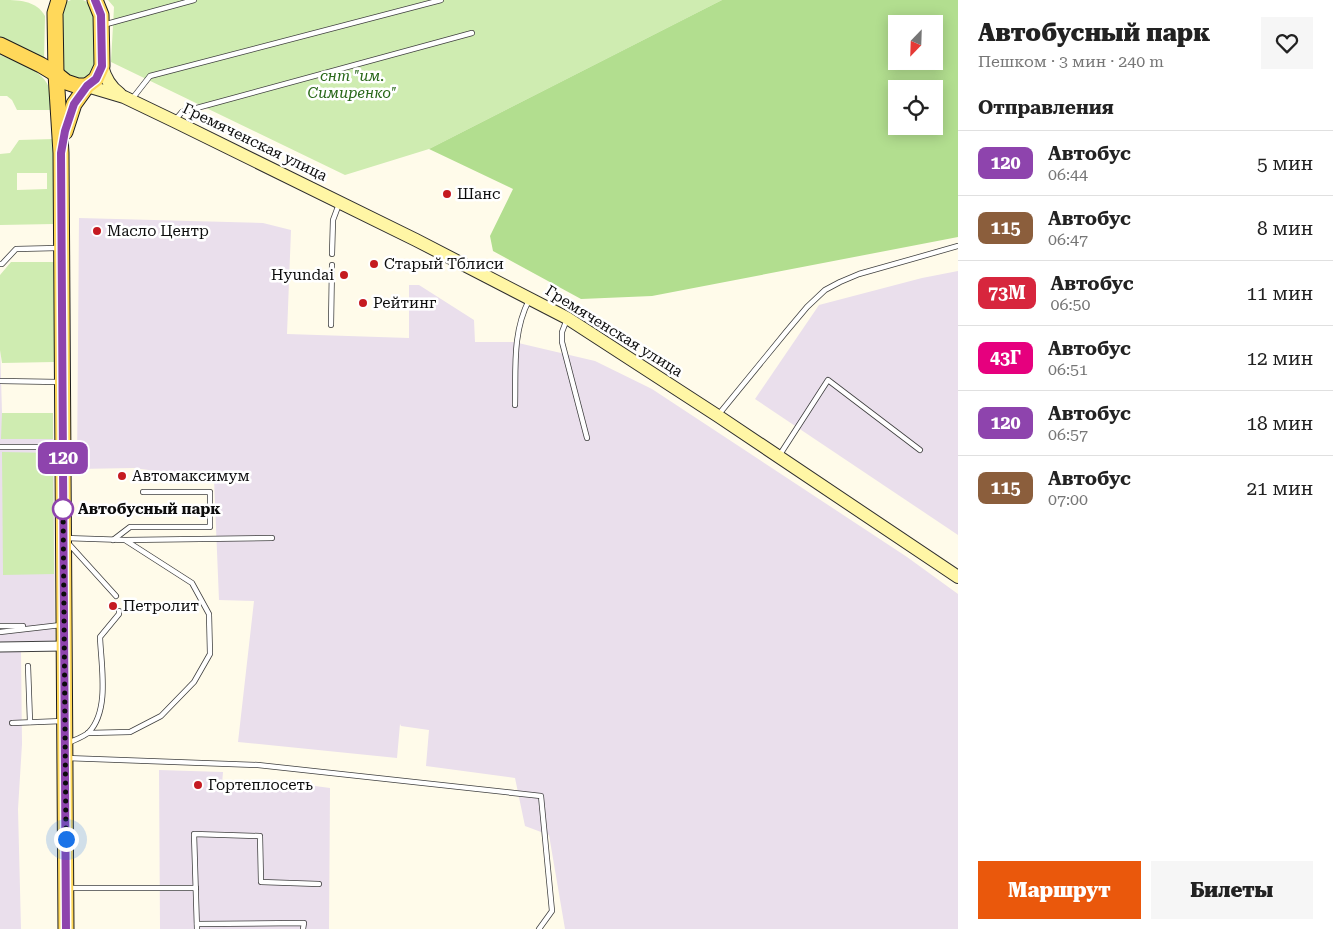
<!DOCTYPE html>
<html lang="ru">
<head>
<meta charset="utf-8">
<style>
	body { margin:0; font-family:"Roboto Serif",serif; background:#f6f6f6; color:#222; height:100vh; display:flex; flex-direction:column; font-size:19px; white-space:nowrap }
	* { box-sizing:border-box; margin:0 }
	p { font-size:16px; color:#767676 }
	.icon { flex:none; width:28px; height:28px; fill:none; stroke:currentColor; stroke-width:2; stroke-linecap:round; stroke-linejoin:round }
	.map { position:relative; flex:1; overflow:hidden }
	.sheet { display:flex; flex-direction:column; background:#fff; width:375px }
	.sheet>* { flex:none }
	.badge { padding:0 10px; border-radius:8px; font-size:18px; line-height:32px }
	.needle { width:32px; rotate:203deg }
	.fabs { position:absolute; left:888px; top:15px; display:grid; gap:10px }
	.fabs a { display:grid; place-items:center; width:55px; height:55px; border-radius:0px; background:#fff; box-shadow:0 2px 12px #0003; font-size:25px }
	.you { position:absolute; width:25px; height:25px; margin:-12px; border:4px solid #fff; border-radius:50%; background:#1a73e8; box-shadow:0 0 0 8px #1a73e833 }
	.map>.badge { position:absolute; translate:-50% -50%; box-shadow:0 0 0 2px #fff }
	h2 { padding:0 20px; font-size:19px; line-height:45px }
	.round { display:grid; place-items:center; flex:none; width:52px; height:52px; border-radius:0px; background:#f6f6f6 }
	.summary { display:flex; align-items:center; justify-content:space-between; height:85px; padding:0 20px }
	h1 { font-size:24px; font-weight:800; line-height:38px }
	.button { display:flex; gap:10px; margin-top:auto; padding:10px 20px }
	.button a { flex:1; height:58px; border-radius:0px; background:#ea580c; color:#fff; font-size:20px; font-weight:800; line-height:58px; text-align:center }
	.button a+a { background:#f6f6f6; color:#222 }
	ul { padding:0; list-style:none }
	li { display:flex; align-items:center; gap:15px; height:65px; padding:0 20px; border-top:1px solid #e0e0e0 }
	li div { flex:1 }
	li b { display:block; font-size:19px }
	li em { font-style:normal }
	li .badge { min-width:55px; font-weight:700; text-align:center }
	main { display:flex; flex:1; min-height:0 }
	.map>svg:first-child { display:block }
	.industrial { fill:#eadfec }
	.green { fill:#cfecb1; fill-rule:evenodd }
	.forest { fill:#b2de8f; fill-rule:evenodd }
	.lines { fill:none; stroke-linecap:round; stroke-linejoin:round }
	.lane-casing { stroke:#3f3f3f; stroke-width:6 }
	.street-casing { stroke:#3f3f3f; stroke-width:11 }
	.secondary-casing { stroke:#2e2e2e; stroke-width:14 }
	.primary-casing { stroke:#1d1d1d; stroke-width:17 }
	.lane { stroke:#fff; stroke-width:4.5 }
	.street { stroke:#fff; stroke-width:9 }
	.secondary { stroke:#fff6a5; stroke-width:12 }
	.primary { stroke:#ffd85a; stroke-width:15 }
	.line-casing { stroke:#fff; stroke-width:11 }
	.line { stroke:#8e44ad; stroke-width:8 }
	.walk { stroke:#0c0c0c; stroke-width:5; stroke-dasharray:0 9 }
	.poi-dot { fill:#c51a21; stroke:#fff; stroke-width:2 }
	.stop-dot { fill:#fff; stroke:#8e44ad; stroke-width:2.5 }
	.labels { text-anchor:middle; stroke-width:5; stroke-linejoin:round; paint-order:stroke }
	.park-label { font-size:15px; font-style:italic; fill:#286718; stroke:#fff }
	.street-label { font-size:15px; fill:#0c0c0c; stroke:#fff }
	.poi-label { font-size:15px; fill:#0c0c0c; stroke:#fff; text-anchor:start }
	.stop-label { font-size:15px; font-weight:bold; fill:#0c0c0c; stroke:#fff; text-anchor:start }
</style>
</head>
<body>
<main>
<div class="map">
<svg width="958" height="929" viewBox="0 0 958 929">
	<rect width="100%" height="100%" fill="#fffbea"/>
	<g class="industrial">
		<path d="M79 218 263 223 291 230 287 334 409 338V285H419L474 320 475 342H514L595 361 652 389 907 557 958 594V929H565L549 835 525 826 515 778 426 766 429 730 401 726 400 724 397 758 238 742 254 601 219 600 214 479 134 468 77 469Z"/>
		<path d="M958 271V535L755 399 819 305 922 278Z"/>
		<path d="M0 343 2 413H53L55 642H0Z"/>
		<path d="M21 651 22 744 18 809 21 929H0V652Z"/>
		<path d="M159 770 223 772 222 784 285 782 330 788 329 929H160Z"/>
	</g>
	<g class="green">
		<path d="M0 0C18 0 36 0 45 16L44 61 0 41Z"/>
		<path d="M71 0H83L89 3 95 14V65L87 77C75 80 66 77 62 65L61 11 66 2Z"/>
		<path d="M108 0H722L429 149 345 175 111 62 114 7Z"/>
		<path d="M0 55C30 68 53 72 53 110H17L12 100 7 96H0Z"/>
		<path d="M54 139V224L0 225V154L10 153 19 140ZM47 173V189L17 190V173Z"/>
		<path d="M11 262H55L54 362 2 363 0 350V275Z"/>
		<path d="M2 413H53V439H1Z"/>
		<path d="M2 452 53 453 54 574 3 575Z"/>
	</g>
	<path class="forest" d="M722 0H958V237L652 296 581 299 493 251 490 236 513 189 429 149ZM896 24H934V61H896ZM896 89H934V126H896Z"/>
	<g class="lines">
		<g class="lane-casing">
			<g id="lane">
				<path d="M103 25 194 0"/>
				<path d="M132 99 150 76 441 0"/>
				<path d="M175 120 182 112 472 33"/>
				<path d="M332 254 333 220 339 204"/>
				<path d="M0 264H2L16 249 58 248"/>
				<path d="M567 319 562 332V342L587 438"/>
				<path d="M331 325 332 265"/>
				<path d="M0 381 59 382"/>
				<path d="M515 405C516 369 512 333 529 300"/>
				<path d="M719 414 786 332 807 307 825 290 840 282 859 274 958 246"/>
				<path d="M0 447H60"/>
				<path d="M779 456 828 380 920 450"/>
				<path d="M65 538 125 540 192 583 209 614 210 654 194 682 161 716 130 732 88 733"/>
				<path d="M113 540 130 527H210V492H143"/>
				<path d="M126 540 272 538"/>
				<path d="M68 543 116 596"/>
				<path d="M0 626H23"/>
				<path d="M0 632 61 625"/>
				<path d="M28 666 30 722"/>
				<path d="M12 723 63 721"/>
				<path d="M68 743C74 740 84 737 89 732 110 710 101 665 100 637L119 614V611"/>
				<path d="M66 758 258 765 541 796 552 911 539 929"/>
				<path d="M70 888H196"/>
				<path d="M197 924 304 923 303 929"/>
				<path d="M197 929 194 834 260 836 261 882 319 884"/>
			</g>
		</g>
		<g class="street-casing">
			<path id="street" d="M0 647 64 646"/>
		</g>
		<g class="secondary-casing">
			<g id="secondary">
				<path d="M102 66C105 78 110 87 120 94"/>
				<path d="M87 86 124 97 174 121 416 240 567 318 718 416 958 577"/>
			</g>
		</g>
		<g class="primary-casing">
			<g id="primary">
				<path d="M59 0 55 13 56 74 61 153 66 929"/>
				<path d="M0 45 41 65 56 74 66 82 78 86H87"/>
				<path d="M65 132 74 104 87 86 96 79 102 66 101 15 95 0"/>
			</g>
		</g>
		<use href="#lane" class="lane"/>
		<use href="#street" class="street"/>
		<use href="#secondary" class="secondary"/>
		<use href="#primary" class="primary"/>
	</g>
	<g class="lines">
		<g class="line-casing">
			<path id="line" d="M66 929 61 153 65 131 74 104 87 86 96 79 102 66 101 15 95 0"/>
		</g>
		<use href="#line" class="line"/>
		<path class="walk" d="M63 509V502L66 839"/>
	</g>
	<g class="poi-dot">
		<circle cx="447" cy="194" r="5"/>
		<circle cx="97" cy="231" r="5"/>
		<circle cx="374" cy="264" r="5"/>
		<circle cx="344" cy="275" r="5"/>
		<circle cx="363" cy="303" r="5"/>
		<circle cx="122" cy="476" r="5"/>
		<circle cx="113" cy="606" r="5"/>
		<circle cx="198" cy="785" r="5"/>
	</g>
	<circle class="stop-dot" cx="63" cy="509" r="10"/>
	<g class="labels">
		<g class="park-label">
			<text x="352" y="81">снт "им.<tspan x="352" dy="17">Симиренко"</tspan></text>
		</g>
		<g class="street-label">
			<text transform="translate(255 142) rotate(26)" y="5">Гремяченская улица</text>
			<text transform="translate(614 331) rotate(32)" y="5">Гремяченская улица</text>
		</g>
		<g class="poi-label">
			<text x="457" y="199">Шанс</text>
			<text x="107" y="236">Масло Центр</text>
			<text x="384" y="269">Старый Тблиси</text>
			<text x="334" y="280" text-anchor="end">Hyundai</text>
			<text x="373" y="308">Рейтинг</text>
			<text x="132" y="481">Автомаксимум</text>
			<text x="123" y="611">Петролит</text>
			<text x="208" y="790">Гортеплосеть</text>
		</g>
		<g class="stop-label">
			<text x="78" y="514">Автобусный парк</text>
		</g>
	</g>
</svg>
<div class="fabs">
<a><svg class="needle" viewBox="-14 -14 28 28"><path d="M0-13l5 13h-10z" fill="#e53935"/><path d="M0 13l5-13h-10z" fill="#767676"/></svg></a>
<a><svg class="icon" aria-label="locate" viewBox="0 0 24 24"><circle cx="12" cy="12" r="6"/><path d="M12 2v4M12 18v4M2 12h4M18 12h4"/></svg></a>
</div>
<div class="you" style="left:66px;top:839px"></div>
<b class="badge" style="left:63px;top:458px;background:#8e44ad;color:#fff">120</b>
</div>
<section class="sheet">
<div class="summary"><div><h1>Автобусный парк</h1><p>Пешком · 3 мин · 240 m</p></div><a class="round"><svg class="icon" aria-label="heart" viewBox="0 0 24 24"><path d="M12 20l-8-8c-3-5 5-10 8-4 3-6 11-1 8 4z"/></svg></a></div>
<h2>Отправления</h2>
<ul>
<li><span class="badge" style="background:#8e44ad;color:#fff">120</span><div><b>Автобус</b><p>06:44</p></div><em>5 мин</em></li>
<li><span class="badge" style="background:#8b5e3c;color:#fff">115</span><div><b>Автобус</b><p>06:47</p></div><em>8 мин</em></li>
<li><span class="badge" style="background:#d7263d;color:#fff">73М</span><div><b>Автобус</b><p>06:50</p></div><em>11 мин</em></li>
<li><span class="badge" style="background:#e6007e;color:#fff">43Г</span><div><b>Автобус</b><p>06:51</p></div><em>12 мин</em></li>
<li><span class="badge" style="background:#8e44ad;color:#fff">120</span><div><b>Автобус</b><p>06:57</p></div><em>18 мин</em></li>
<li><span class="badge" style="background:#8b5e3c;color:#fff">115</span><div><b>Автобус</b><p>07:00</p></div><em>21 мин</em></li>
</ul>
<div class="button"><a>Маршрут</a><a>Билеты</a></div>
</section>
</main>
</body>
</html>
